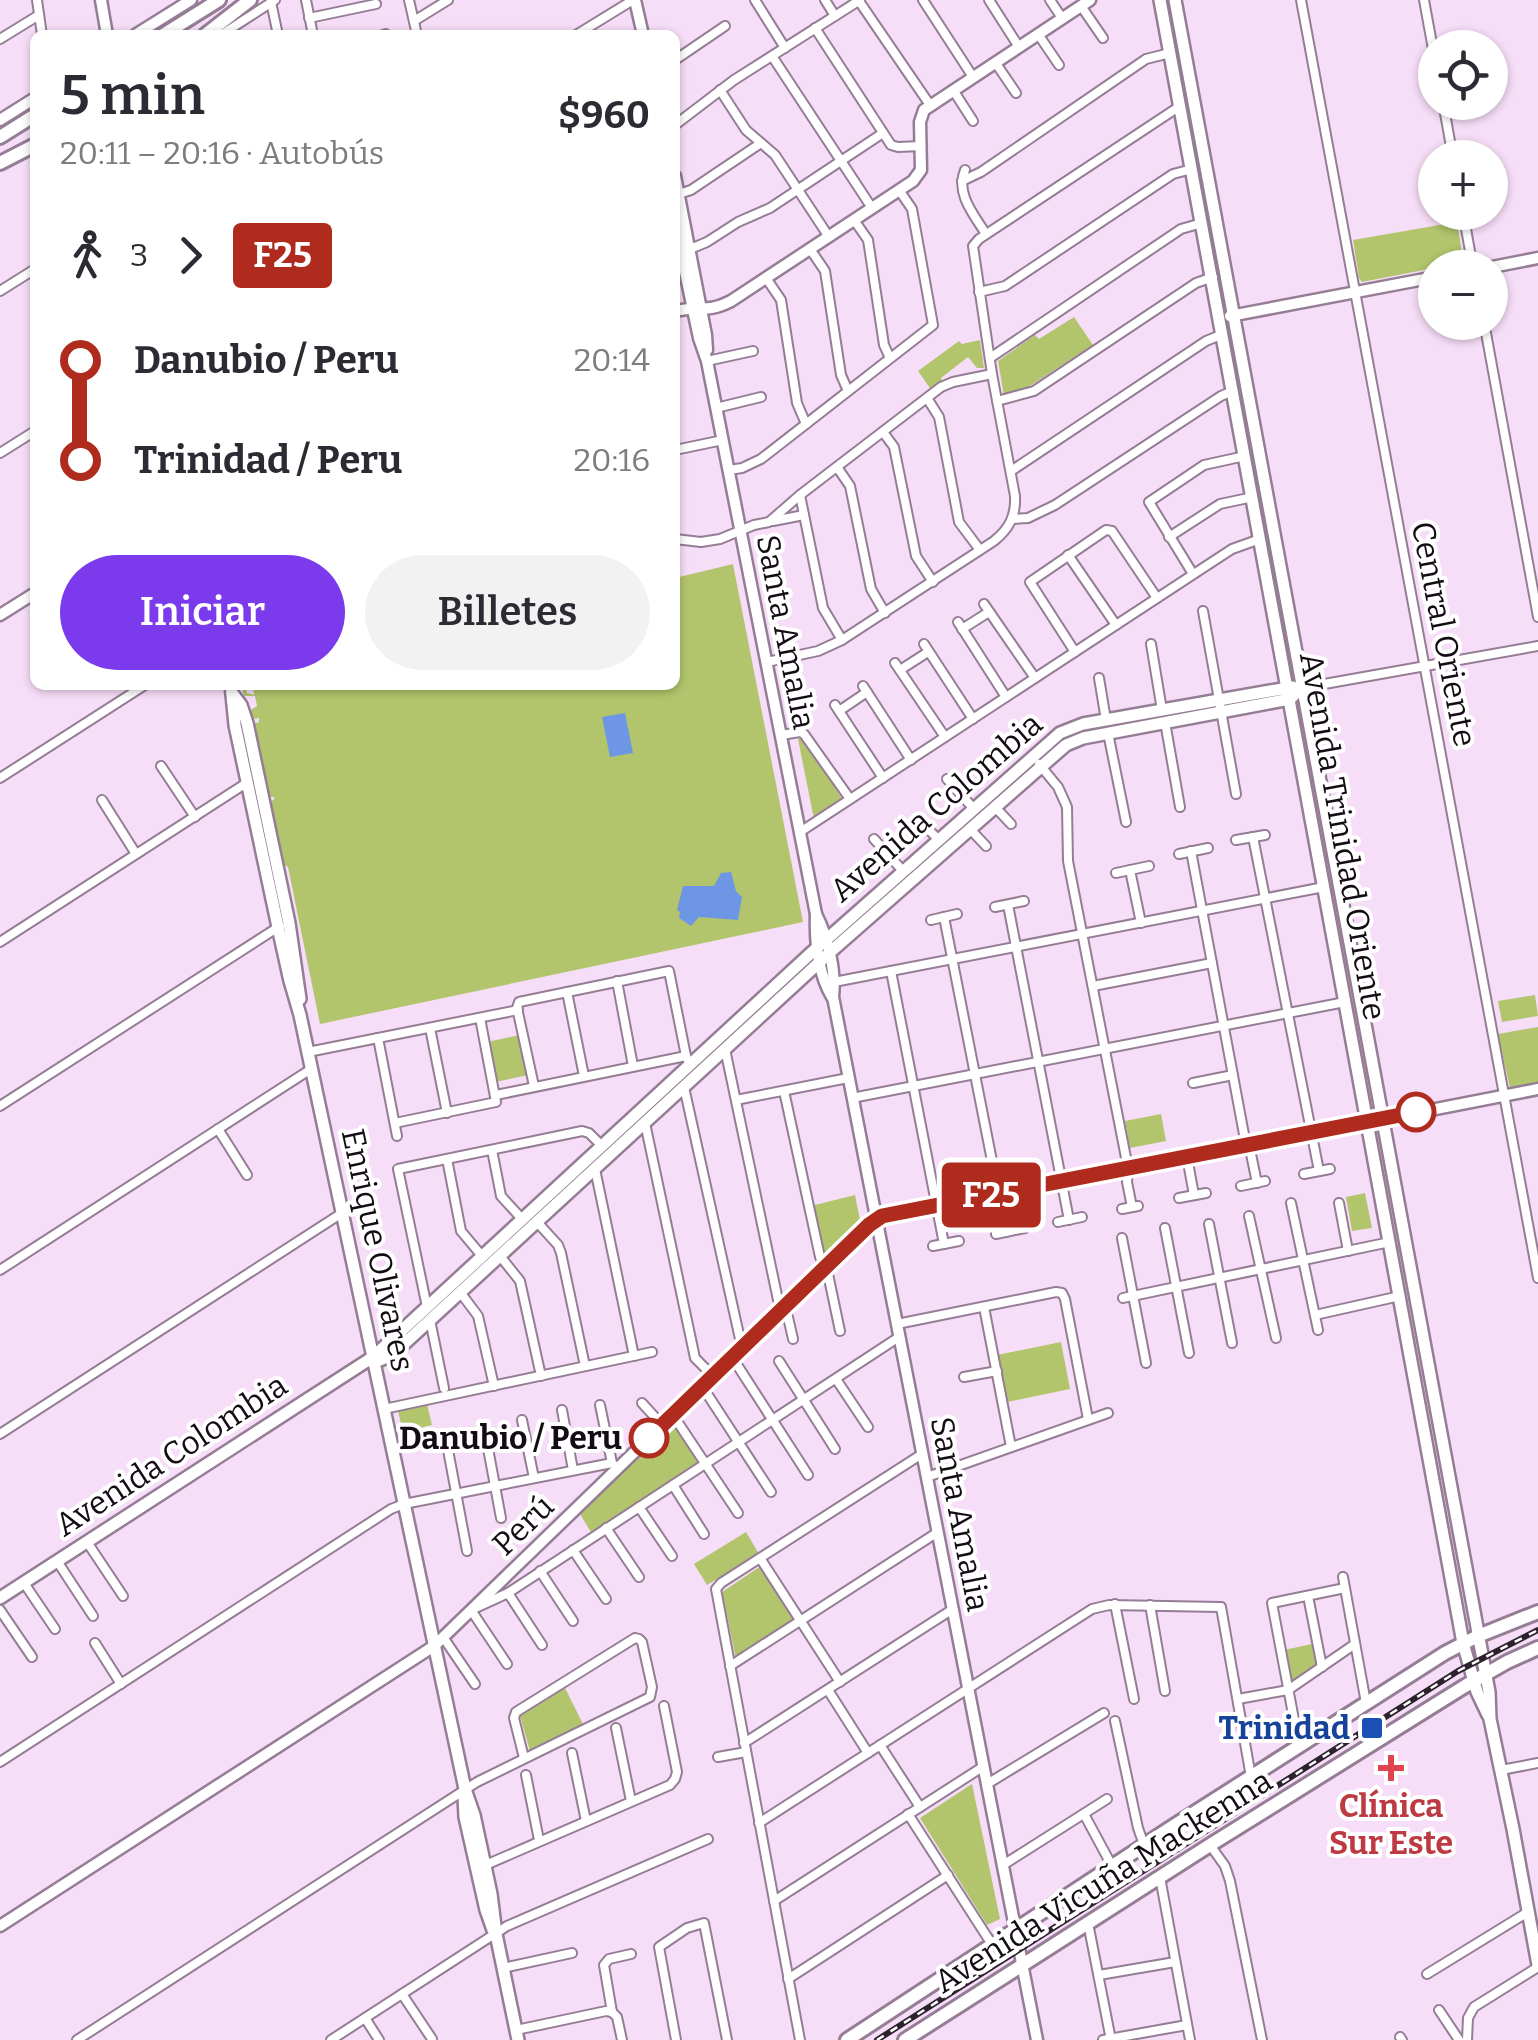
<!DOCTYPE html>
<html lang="es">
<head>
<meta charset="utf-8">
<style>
	body { margin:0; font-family:Bitter,serif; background:#f2f2f3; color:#2b2b33; height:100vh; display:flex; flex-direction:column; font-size:38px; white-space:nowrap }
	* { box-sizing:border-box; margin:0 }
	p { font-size:32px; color:#7c7c81 }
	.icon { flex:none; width:55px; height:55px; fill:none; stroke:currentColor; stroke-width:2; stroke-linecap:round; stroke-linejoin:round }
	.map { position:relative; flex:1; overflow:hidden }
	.sheet { position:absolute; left:30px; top:30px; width:650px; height:660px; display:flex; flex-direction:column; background:#fff; border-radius:15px; box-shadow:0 2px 8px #0004 }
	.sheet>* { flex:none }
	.badge { padding:0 20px; border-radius:8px; font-size:35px; line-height:65px }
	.tools { position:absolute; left:1418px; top:30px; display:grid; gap:20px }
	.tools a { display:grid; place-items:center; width:90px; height:90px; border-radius:50%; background:#fff; box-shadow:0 2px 8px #0004; font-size:50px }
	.map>.badge { position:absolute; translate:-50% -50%; box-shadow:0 0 0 5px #fff }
	.legs { display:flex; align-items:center; gap:15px; height:110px; padding:0 30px; font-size:32px }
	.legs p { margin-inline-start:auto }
	.summary { display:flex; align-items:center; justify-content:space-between; height:170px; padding:0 30px }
	h1 { font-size:55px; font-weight:600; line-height:75px }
	.primary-button { display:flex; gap:20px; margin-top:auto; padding:20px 30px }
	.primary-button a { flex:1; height:115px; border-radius:60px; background:#7c3aed; color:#fff; font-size:40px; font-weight:600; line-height:115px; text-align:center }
	.primary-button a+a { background:#f2f2f3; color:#2b2b33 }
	ul { padding:0 30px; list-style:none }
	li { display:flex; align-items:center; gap:35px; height:100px; font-size:38px }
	li i { display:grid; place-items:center; width:15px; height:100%; margin:0 12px; background:currentColor }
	li i::after { content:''; width:25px; height:25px; margin:-12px; border:8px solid; border-radius:50%; background:#fff }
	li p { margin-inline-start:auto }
	li:first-child i { background:linear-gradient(#0000 50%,currentColor 0) }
	li:last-child i { background:linear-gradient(currentColor 50%,#0000 0) }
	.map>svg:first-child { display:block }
	.green { fill:#b2c56c }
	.water { fill:#6d96e5 }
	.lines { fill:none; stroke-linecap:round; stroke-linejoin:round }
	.minor-casing { stroke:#947d95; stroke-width:12 }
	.tertiary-casing { stroke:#947d95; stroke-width:15 }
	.secondary-casing { stroke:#947d95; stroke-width:16 }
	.primary-casing { stroke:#947d95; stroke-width:18 }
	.minor { stroke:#fff; stroke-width:8 }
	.tertiary { stroke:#fff; stroke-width:10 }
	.secondary { stroke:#fff; stroke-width:11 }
	.primary { stroke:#fff; stroke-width:12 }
	.rail-casing { stroke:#2c222c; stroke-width:6 }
	.rail { stroke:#fff; stroke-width:2.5; stroke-dasharray:8; stroke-linecap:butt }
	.line-1-casing { stroke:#fff; stroke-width:22 }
	.line-1 { stroke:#af2b1e; stroke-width:15 }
	.stop-1-dot { fill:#fff; stroke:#af2b1e; stroke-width:5 }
	.transit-dot { fill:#1a4fb4; stroke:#fff; stroke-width:4 }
	.health-dot { fill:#e0444e; stroke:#fff; stroke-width:4 }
	.labels { text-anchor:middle; stroke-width:8; stroke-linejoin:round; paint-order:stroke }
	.street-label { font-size:32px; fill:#140c14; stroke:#fff }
	.stop-label { font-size:32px; font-weight:bold; fill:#140c14; stroke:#fff; text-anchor:end }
	.transit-label { font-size:32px; font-weight:bold; fill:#164399; stroke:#fff; text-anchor:end }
	.health-label { font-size:32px; font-weight:bold; fill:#be3a42; stroke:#fff }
</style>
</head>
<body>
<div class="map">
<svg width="1538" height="2040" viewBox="0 0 1538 2040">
	<rect width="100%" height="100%" fill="#f7def8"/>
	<g class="green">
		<path d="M1457 222 1463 259 1460 263 1362 282 1359 278 1353 240Z"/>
		<path d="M1074 317 1093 345 1025 389 1004 396 998 361 1035 335 1039 339Z"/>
		<path d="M980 340 984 368H977L968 357 941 378 943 382 932 391 918 371 959 341 962 344Z"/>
		<path d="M733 564 803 922 320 1024 288 867 281 864 269 801 274 800V797H268L253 724 259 722V718L251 719 249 711 257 706 255 696H244L241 685H245L247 693 254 695 253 688 269 685H675V578Z"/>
		<path d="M803 737 842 799 814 819 798 739Z"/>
		<path d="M1535 995 1538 1016 1502 1022 1498 1001Z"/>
		<path d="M1538 1027V1082L1510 1088 1498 1034Z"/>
		<path d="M520 1035 529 1075 495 1082 487 1042Z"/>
		<path d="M1161 1114 1166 1141 1130 1148 1125 1121Z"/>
		<path d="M1365 1193 1372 1228 1352 1231 1346 1197Z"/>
		<path d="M855 1195 860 1220 823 1257 811 1206Z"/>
		<path d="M1061 1342 1070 1389 1007 1402 997 1355Z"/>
		<path d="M427 1404 432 1425 403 1432 398 1411Z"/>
		<path d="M675 1422 702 1462 592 1534 580 1514Z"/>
		<path d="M746 1532 759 1554 707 1585 694 1564Z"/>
		<path d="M761 1566 796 1618 736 1659 722 1592Z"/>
		<path d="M1312 1644 1318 1669 1292 1686 1284 1650Z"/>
		<path d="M565 1688 583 1724 530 1751 520 1716Z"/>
		<path d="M972 1784 1000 1919 987 1925 920 1818Z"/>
	</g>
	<g class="water">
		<path d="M625 713 633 753 610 757 602 717Z"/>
		<path d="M731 872 736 891 742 897 738 920 699 917 691 926 679 918 680 912 677 910 683 886H714L721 873Z"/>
	</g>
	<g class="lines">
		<g class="minor-casing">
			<g id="minor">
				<path d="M37 0 42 35"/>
				<path d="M306 0 313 35"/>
				<path d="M409 0 417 35"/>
				<path d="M755 0 785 48"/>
				<path d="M825 0 835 16"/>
				<path d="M923 0 973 77"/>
				<path d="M989 0 1019 47"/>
				<path d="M1050 0 1062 18"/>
				<path d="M1301 0 1538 1278"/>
				<path d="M1424 0 1435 60"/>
				<path d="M859 1 930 105"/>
				<path d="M271 2 278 35"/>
				<path d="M1081 6 1103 38"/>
				<path d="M309 18 376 4"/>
				<path d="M414 21 448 0"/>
				<path d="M815 28 891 145 898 147 921 146"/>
				<path d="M1038 34 1059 65"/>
				<path d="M221 35 275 0"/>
				<path d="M383 35 386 34"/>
				<path d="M576 35 633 0"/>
				<path d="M0 39 39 15"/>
				<path d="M772 56 872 208"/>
				<path d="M675 60 725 26"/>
				<path d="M995 62 1016 93"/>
				<path d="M720 90 746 130 775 155 829 237"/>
				<path d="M953 90 973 121"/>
				<path d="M1443 102 1453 158"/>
				<path d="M675 125 734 80 860 0"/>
				<path d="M965 170C955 193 974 215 986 234"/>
				<path d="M962 181 981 172 1146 59 1170 53"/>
				<path d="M679 194 691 190 761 143"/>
				<path d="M1463 212 1473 268"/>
				<path d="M854 220 868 240 884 345 890 358"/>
				<path d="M690 249 707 242 738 222 770 208 883 133"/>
				<path d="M810 249 825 271 841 375 848 391"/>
				<path d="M766 278 781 300 797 403 806 424"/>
				<path d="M0 291 35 269"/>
				<path d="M979 292 1005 286 1173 174 1192 169"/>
				<path d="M1484 322 1538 617"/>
				<path d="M990 358 1181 229 1202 223"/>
				<path d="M707 361 753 351"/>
				<path d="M927 398 939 417 959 522 980 550"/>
				<path d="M997 401 1034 391 1196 283 1213 277"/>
				<path d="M716 408 761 397"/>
				<path d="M883 432 894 447 916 556 933 582"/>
				<path d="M675 450 723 440"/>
				<path d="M0 453 35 431"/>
				<path d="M837 467 850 486 871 589 885 613"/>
				<path d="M729 470 742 468 761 459 933 325 912 209 899 190"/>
				<path d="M1011 471 1206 341 1223 334"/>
				<path d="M800 495 823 608 842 640"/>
				<path d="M1012 519 1028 518 1055 505 1221 396 1233 391"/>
				<path d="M773 521 804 515"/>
				<path d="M1169 537 1220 504 1253 497"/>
				<path d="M675 539 701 542 720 539 754 525 769 522 800 495 941 387 953 382 992 374"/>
				<path d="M1068 555 1116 625"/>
				<path d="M1193 574 1149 502 1204 465 1245 456"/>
				<path d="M984 604 1035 678"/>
				<path d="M1203 611 1236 794"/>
				<path d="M958 622 1006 697"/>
				<path d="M962 629 989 612"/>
				<path d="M924 644 973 719"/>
				<path d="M1151 644 1162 710"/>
				<path d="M1075 652 1030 582 1106 530 1112 531 1157 598"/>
				<path d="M767 662 818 651 842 640 994 541C1009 529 1016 516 1015 496L992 374 973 246 979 239 1180 106"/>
				<path d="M895 663 945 737"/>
				<path d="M900 670 928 652"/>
				<path d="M1099 678 1106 720"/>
				<path d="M863 686 911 760"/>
				<path d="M1313 686 1538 646"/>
				<path d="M835 705 883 778"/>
				<path d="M839 711 867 692"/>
				<path d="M1165 722 1180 807"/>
				<path d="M1108 733 1126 822"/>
				<path d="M781 735 800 732 804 734 850 799"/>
				<path d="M1039 764 1058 787 1067 807 1068 861 1128 1168 1127 1182 1132 1207"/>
				<path d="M161 766 195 817"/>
				<path d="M0 778 145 685"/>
				<path d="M947 779 974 809"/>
				<path d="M102 800 136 854"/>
				<path d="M995 807 1011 824"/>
				<path d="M922 823 939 840"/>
				<path d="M970 829 986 846"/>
				<path d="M800 832 1232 549 1260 539"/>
				<path d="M1253 837 1319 1171"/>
				<path d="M874 839 903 871"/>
				<path d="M1236 840 1265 835"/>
				<path d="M1191 851 1246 1145 1251 1154 1257 1183"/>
				<path d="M1179 854 1208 848"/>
				<path d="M1130 870 1141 923"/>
				<path d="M1116 873 1149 866"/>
				<path d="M1008 905 1069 1220"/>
				<path d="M995 907 1024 901"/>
				<path d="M944 917 1006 1232"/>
				<path d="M931 920 957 914"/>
				<path d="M0 942 248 782"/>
				<path d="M891 971 944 1244"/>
				<path d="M617 981 633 1066"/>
				<path d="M834 982 1324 887"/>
				<path d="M1093 986 1212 963"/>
				<path d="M567 992 584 1076"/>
				<path d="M430 1028 447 1113"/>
				<path d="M378 1038 397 1136"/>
				<path d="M725 1049 778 1300 787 1313 793 1339"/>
				<path d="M308 1052 518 1010"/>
				<path d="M1193 1083 1233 1075"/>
				<path d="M534 1086 517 1008 519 1002 669 971 686 1056 690 1065"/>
				<path d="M684 1087 742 1348"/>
				<path d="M784 1091 820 1257 828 1274 840 1331"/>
				<path d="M496 1095 686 1056"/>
				<path d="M852 1098 1345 1002"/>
				<path d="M736 1100 848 1078"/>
				<path d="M0 1106 280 926"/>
				<path d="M395 1123 496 1102 480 1018"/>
				<path d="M645 1123 695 1358 713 1376"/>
				<path d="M218 1129 247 1175"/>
				<path d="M492 1150 501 1196 522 1219"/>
				<path d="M1187 1157 1194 1195"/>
				<path d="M447 1159 461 1231 482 1256"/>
				<path d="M595 1169 634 1356"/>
				<path d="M1304 1174 1330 1169"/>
				<path d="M1241 1186 1265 1181"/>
				<path d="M1179 1198 1206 1193"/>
				<path d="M1291 1203 1318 1330"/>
				<path d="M1339 1203 1348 1251"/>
				<path d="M1122 1209 1138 1206"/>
				<path d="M1249 1216 1276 1338"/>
				<path d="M537 1222 558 1245 561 1253 585 1366"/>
				<path d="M1058 1222 1082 1217"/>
				<path d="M1209 1224 1232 1343"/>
				<path d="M1165 1228 1189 1353"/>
				<path d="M996 1234 1025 1228"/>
				<path d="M1122 1238 1146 1363"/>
				<path d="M933 1246 959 1241"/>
				<path d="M500 1256 520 1281 541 1376"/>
				<path d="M0 1270 311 1069"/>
				<path d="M460 1292 478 1316 494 1386"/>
				<path d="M1123 1298 1390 1242"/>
				<path d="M427 1307 398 1169 582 1131 589 1133 602 1146"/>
				<path d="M984 1307 1011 1447"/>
				<path d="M1315 1315 1400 1296"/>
				<path d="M430 1320 444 1388"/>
				<path d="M897 1324 1056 1292 1062 1293 1065 1299 1088 1419"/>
				<path d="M732 1357 808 1475"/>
				<path d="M779 1361 835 1449"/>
				<path d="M964 1377 997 1371"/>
				<path d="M836 1379 868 1427"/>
				<path d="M702 1386 771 1492"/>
				<path d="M642 1403 662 1425"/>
				<path d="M600 1405 612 1463"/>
				<path d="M384 1409 652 1352"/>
				<path d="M562 1410 573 1470"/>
				<path d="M673 1415 738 1513"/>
				<path d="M522 1420 534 1478"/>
				<path d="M484 1427 501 1518"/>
				<path d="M0 1434 342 1213"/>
				<path d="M445 1434 467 1551"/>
				<path d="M927 1477 1108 1413"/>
				<path d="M673 1485 704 1534"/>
				<path d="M639 1507 672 1556"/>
				<path d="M606 1528 639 1577"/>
				<path d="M87 1542 123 1596"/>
				<path d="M573 1550 606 1599"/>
				<path d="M760 1558 840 1682"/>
				<path d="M57 1561 93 1616"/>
				<path d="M540 1571 573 1621"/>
				<path d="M1343 1577 1366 1703"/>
				<path d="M24 1583 55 1629"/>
				<path d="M508 1593 542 1645"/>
				<path d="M1308 1596 1322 1667"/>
				<path d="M1115 1604 1134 1699"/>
				<path d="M1150 1605 1165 1691"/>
				<path d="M0 1610 32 1657"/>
				<path d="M443 1637 475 1684"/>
				<path d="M95 1643 121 1684"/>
				<path d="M507 1664 471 1610 508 1593 899 1337"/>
				<path d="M730 1666 938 1532"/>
				<path d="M828 1690 868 1753"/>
				<path d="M1238 1699 1288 1690 1355 1644"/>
				<path d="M1115 1721 1138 1828 1144 1845"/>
				<path d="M616 1728 631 1801"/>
				<path d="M744 1743 953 1609"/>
				<path d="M880 1745 920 1807"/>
				<path d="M1299 1746 1272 1603 1345 1588"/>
				<path d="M572 1753 586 1821"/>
				<path d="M718 1757 746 1752"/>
				<path d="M0 1762 391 1509 404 1504 612 1463 617 1468"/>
				<path d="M1501 1770 1538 1763"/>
				<path d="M526 1775 539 1840"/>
				<path d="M987 1784 1104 1713"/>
				<path d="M908 1814 993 1946"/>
				<path d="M1084 1814 1112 1866"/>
				<path d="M759 1823 1092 1609 1109 1605 1221 1607 1251 1777"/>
				<path d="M1210 1845 1225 1866 1230 1881 1262 2040"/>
				<path d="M1003 1865 1107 1799"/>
				<path d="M481 1867 670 1785 675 1779 677 1772 664 1706"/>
				<path d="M1160 1877 1190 2040"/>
				<path d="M774 1901 984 1766"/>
				<path d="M1088 1923 1111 2040"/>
				<path d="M503 1968 572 1953"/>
				<path d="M1427 1974 1528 1912"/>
				<path d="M1099 1975 1175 1962"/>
				<path d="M788 1979 948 1875"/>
				<path d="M402 1994 432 2039"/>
				<path d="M1439 2010 1459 2040"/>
				<path d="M365 2018 379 2040"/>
				<path d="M516 2030 606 2011 612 2012"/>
				<path d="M1400 2037 1402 2040"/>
				<path d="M77 2040 477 1782 650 1697 652 1687 642 1642 639 1639 635 1638 516 1712 514 1718 524 1758"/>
				<path d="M331 2040 507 1926 708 1839"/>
				<path d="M622 2040 617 2017 612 2012 604 1965 609 1959 631 1954"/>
				<path d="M676 2040 659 1947 687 1928 704 1923 727 2040"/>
				<path d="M800 2040 716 1589 721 1583 922 1454"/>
				<path d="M1103 2040 1187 2025"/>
				<path d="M1467 2040 1468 2018 1474 2007 1538 1967"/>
			</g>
		</g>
		<g class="tertiary-casing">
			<g id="tertiary">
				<path d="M101 0 107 35"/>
				<path d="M635 0 643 35"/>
				<path d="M135 35 191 0"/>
				<path d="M0 120 35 98"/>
				<path d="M675 176 706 335 707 350"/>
				<path d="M675 224 699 338 707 361 816 914C815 941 818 973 832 997"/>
				<path d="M1487 268 1538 258"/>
				<path d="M675 311C699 305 706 314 731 301L913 181 921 170 920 122 924 110 1090 0"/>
				<path d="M1230 316 1435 277"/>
				<path d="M0 615 35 593"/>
				<path d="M816 914C828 938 836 970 833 997L1037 2040"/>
				<path d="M0 1926 434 1646 864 1230 879 1218 1538 1089"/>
			</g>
		</g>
		<g class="secondary-casing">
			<g id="secondary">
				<path d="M1160 0 1463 1643 1477 1692 1488 1715"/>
				<path d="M1175 0 1489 1692 1490 1719 1513 1829 1538 1965"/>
				<path d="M231 685 235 725 278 927 290 981 300 1015 465 1789 474 1815 491 1894 496 1934 518 2040"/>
				<path d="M232 693 241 705 247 723 289 923 300 999"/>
				<path d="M373 1357 380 1360 392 1355 836 947 1066 745 1083 738 1290 699 1295 694"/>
				<path d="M0 1598 373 1357 810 954 1060 733 1083 724 1293 687"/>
				<path d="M464 1797 465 1817 486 1910 493 1930"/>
			</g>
		</g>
		<g class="primary-casing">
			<g id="primary">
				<path d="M163 35 219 0"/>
				<path d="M205 35 250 0"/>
				<path d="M0 137 35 115"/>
				<path d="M0 163 35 145"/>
				<path d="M847 2040 1172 1827 1445 1653 1478 1636 1538 1612"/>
				<path d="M905 2040 1210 1845 1465 1686 1507 1662 1538 1648"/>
			</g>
		</g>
		<use href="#minor" class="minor"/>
		<use href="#tertiary" class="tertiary"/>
		<use href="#secondary" class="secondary"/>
		<use href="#primary" class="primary"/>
		<g class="rail-casing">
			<path id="rail" d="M877 2040 1458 1671 1538 1630"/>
		</g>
		<use href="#rail" class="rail"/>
	</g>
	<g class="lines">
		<g class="line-1-casing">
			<path id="line-1" d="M649 1438 869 1225 882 1216 1416 1112"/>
		</g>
		<use href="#line-1" class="line-1"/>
	</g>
	<g class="stop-1-dot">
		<circle cx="1416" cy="1112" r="18"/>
		<circle cx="649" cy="1438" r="18"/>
	</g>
	<rect class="transit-dot" x="1360" y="1716" width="24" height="24" rx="5"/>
	<path class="health-dot" d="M1386 1753h10v10h10v10h-10v10h-10v-10h-10v-10h10z"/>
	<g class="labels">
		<g class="street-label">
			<text transform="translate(786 632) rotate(79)" y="11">Santa Amalia</text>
			<text transform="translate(1444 634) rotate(79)" y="11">Central Oriente</text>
			<text transform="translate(936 807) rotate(-41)" y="11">Avenida Colombia</text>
			<text transform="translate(1343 836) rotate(80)" y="11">Avenida Trinidad Oriente</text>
			<text transform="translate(378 1250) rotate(78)" y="11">Enrique Olivares</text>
			<text transform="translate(171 1455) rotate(-33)" y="11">Avenida Colombia</text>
			<text transform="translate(960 1514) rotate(79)" y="11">Santa Amalia</text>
			<text transform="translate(523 1525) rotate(-44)" y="11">Perú</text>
			<text transform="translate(1103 1881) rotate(-32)" y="11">Avenida Vicuña Mackenna</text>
		</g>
		<g class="stop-label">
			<text x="622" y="1449">Danubio / Peru</text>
		</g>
		<g class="transit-label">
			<text x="1350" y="1739">Trinidad</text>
		</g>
		<g class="health-label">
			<text x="1391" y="1817">Clínica<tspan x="1391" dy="37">Sur Este</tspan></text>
		</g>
	</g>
</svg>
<div class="tools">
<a><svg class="icon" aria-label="locate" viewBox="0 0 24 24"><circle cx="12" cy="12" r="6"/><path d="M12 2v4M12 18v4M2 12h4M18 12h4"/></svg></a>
<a>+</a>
<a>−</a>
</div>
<b class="badge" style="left:991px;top:1195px;background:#af2b1e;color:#fff">F25</b>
<section class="sheet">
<div class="summary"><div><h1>5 min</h1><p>20:11 – 20:16 · Autobús</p></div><b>$960</b></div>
<div class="legs"><svg class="icon" aria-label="walk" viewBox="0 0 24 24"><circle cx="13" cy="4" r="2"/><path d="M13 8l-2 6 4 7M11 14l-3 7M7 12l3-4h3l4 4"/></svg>3<svg class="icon" aria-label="forward" viewBox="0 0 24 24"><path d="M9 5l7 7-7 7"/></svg><b class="badge" style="background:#af2b1e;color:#fff">F25</b></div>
<ul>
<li><i style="color:#af2b1e"></i><b>Danubio / Peru</b><p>20:14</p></li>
<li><i style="color:#af2b1e"></i><b>Trinidad / Peru</b><p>20:16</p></li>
</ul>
<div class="primary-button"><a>Iniciar</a><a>Billetes</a></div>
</section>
</div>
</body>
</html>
